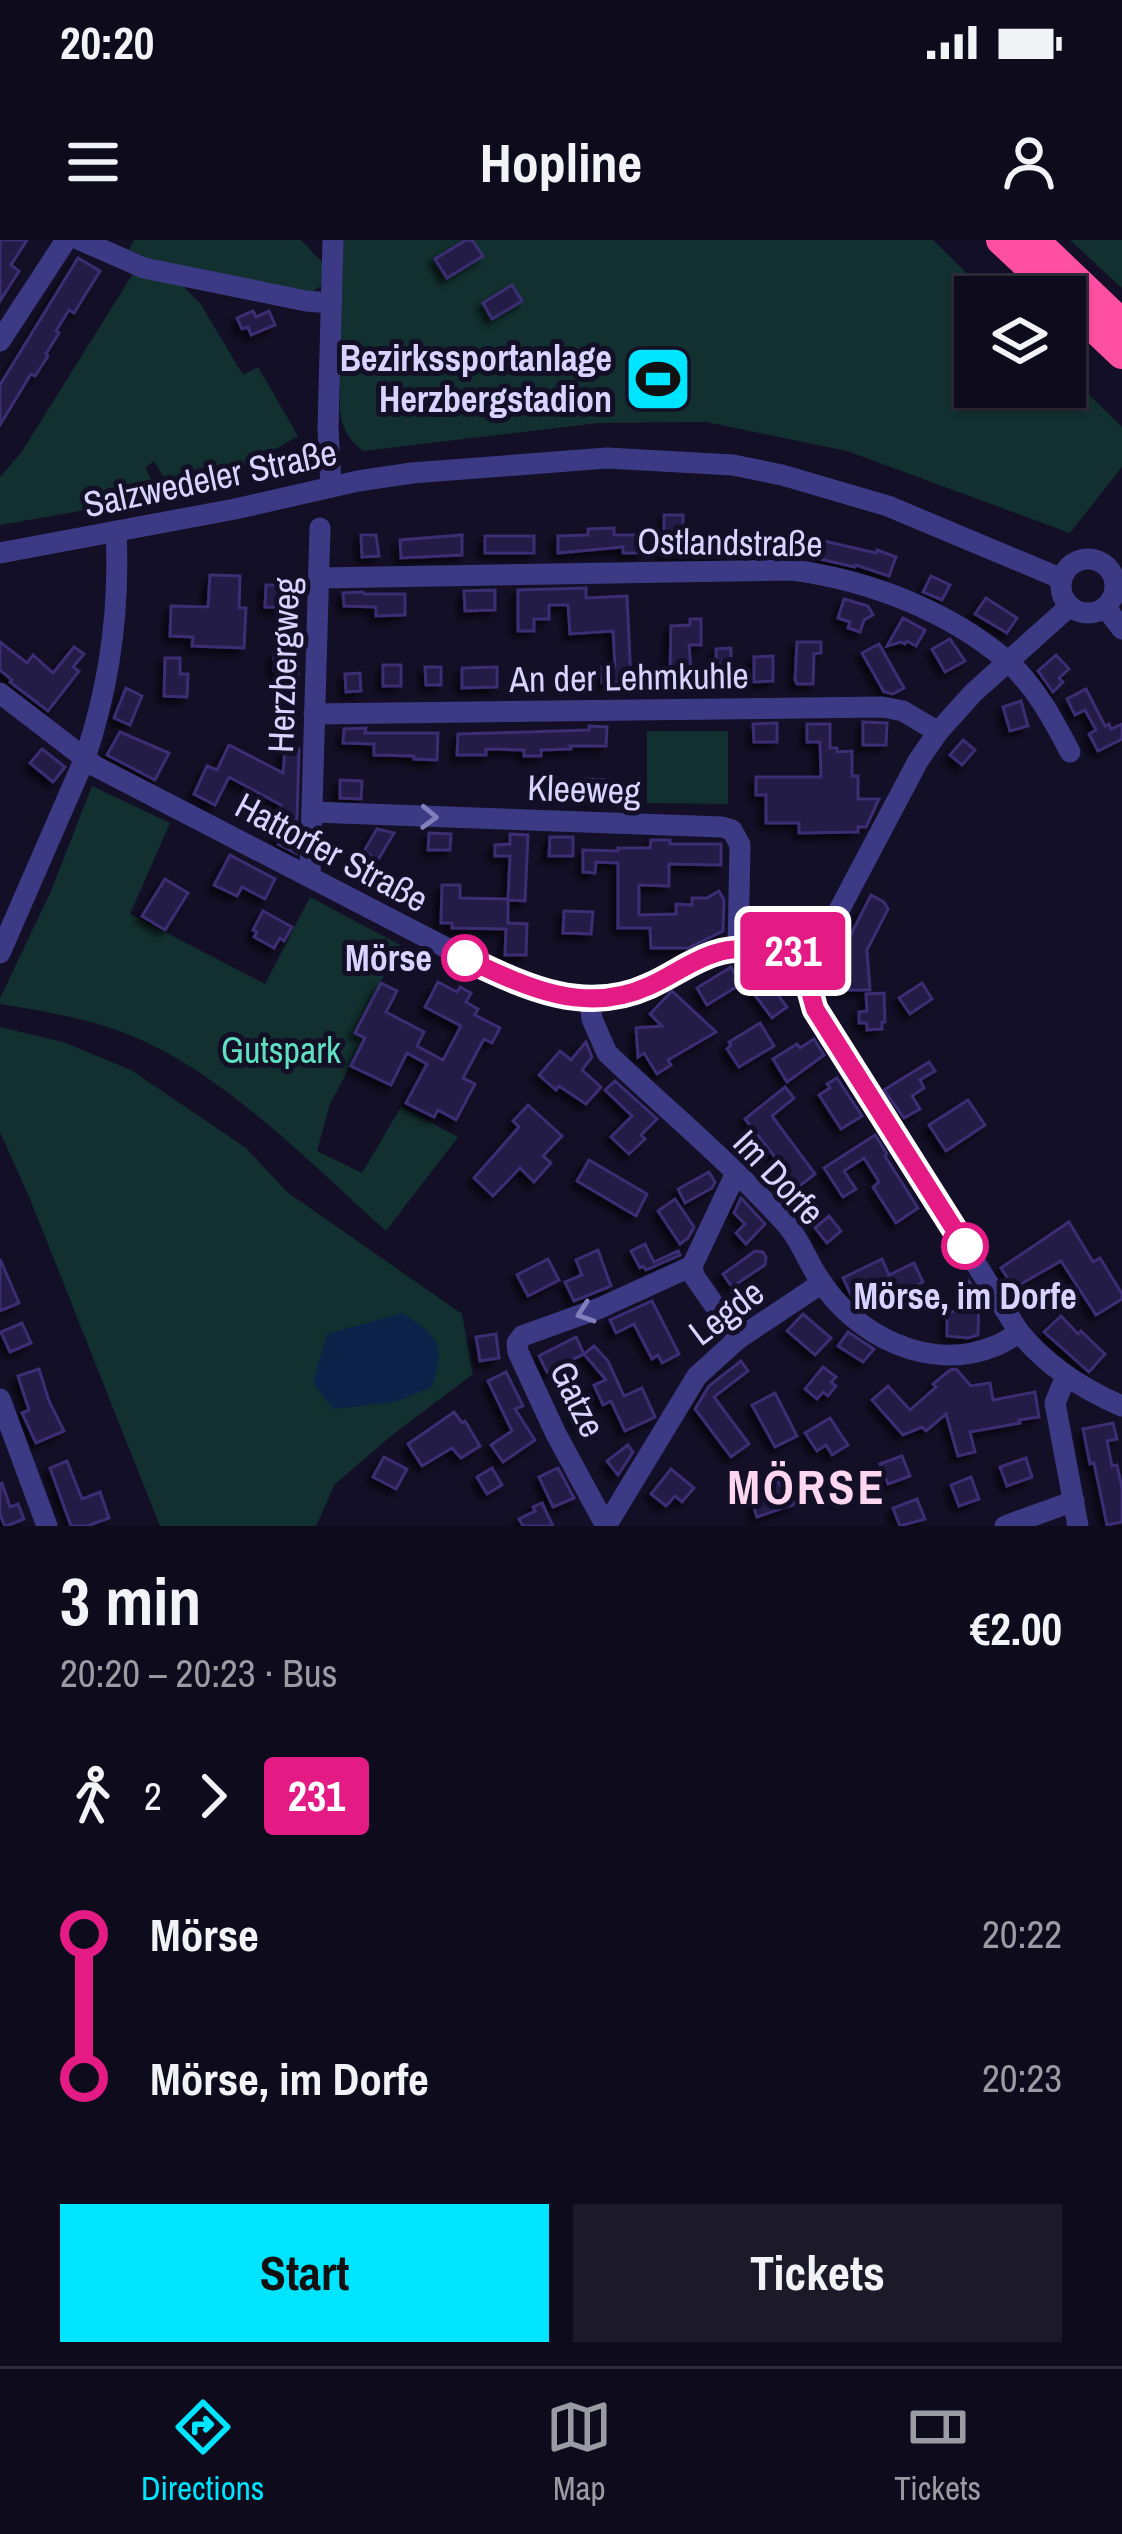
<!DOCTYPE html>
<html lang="en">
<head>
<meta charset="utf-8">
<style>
	body { margin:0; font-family:"Archivo Narrow",sans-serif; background:#1c1929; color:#f1f3f6; height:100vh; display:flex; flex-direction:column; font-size:45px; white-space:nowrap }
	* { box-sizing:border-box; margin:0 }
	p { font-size:39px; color:#9b9ba3 }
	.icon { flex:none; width:66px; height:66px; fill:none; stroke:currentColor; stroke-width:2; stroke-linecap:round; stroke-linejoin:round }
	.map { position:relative; height:1286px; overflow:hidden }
	.sheet { display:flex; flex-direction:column; background:#0e0b1c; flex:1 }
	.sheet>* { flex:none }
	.badge { padding:0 24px; border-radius:9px; font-size:42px; line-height:78px }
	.fabs { position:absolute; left:954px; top:36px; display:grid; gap:24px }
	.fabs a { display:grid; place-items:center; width:132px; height:132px; border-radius:0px; background:#0e0b1c; box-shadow:0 3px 9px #0004,0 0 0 3px #2e2b3b; font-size:60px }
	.map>.badge { position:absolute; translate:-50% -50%; box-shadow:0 0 0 6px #fff }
	.legs { display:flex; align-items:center; gap:18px; height:132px; padding:0 60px; font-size:39px }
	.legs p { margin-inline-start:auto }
	.headline { display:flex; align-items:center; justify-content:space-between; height:204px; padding:0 60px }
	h1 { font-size:66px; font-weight:800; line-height:90px }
	.primary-button { display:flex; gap:24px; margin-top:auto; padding:24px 60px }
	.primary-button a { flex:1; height:138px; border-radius:0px; background:#00e5ff; color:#111; font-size:48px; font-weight:800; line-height:138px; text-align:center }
	.primary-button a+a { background:#1c1929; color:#f1f3f6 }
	ul { padding:0 60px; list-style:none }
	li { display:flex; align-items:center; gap:42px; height:144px; font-size:45px }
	li i { display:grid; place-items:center; width:18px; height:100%; margin:0 15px; background:currentColor }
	li i::after { content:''; width:30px; height:30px; margin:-15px; border:9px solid; border-radius:50%; background:#0e0b1c }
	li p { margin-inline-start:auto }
	li:first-child i { background:linear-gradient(#0000 50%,currentColor 0) }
	li:last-child i { background:linear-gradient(currentColor 50%,#0000 0) }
	.status { display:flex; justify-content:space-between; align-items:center; height:84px; padding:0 60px; background:#0e0b1c; direction:ltr }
	.status svg { height:33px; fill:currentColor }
	header { display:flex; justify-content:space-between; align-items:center; height:156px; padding:0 60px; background:#0e0b1c; font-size:54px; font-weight:800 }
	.tab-bar { display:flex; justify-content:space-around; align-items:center; height:168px; border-top:3px solid #2e2b3b; background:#0e0b1c; font-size:33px; color:#9b9ba3 }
	.tab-bar a { display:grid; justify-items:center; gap:6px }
	.tab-bar .on { color:#00e5ff }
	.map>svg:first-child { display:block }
	.green { fill:#12302f }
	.water { fill:#0c2248 }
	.building { fill:#241b47; stroke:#3b2d73; stroke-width:3; filter:url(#shadow) }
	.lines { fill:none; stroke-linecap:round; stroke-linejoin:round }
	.minor { stroke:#3d3a85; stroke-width:21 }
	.highway { stroke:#ff4fa3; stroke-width:30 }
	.oneway { stroke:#837fbc }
	.line-1-casing { stroke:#fff; stroke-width:27 }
	.line-1 { stroke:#e51b85; stroke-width:18 }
	.stop-1-dot { fill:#fff; stroke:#e51b85; stroke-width:6 }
	.labels { text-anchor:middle; stroke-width:10; stroke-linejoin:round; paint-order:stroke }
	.poi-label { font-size:36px; font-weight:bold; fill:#d9d4ff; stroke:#130f26; text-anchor:end }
	.street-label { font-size:36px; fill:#d9d4ff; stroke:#130f26 }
	.stop-label { font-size:36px; font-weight:bold; fill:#d9d4ff; stroke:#130f26; text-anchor:end }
	.park-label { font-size:36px; fill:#5fe0c0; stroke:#130f26 }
	.district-label { font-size:48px; font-weight:bold; letter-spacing:3px; fill:#ffd6f0; stroke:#130f26 }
</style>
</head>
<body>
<div class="status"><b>20:20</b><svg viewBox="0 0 49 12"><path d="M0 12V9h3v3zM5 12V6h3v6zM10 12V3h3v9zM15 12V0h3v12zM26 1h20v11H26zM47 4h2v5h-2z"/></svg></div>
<header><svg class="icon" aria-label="menu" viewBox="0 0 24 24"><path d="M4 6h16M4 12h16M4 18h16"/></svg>Hopline<svg class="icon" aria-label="person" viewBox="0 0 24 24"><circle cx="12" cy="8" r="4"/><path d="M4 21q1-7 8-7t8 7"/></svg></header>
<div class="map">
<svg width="1122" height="1286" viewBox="0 0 1122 1286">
	<defs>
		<filter id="shadow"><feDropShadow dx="-5.5" dy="5.5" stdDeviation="3" flood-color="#0009"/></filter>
	</defs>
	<rect width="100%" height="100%" fill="#130f26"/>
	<g class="green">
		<path d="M134 0H301L324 24V44L310 53 162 25 200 63 243 135 258 127 298 196 218 243 210 231 173 253 154 221 145 228 154 244 120 264 0 285V237L21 213 144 16 129 10Z"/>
		<path d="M340 0H933L991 57H975V147H1065V131L1122 187V227L1070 293 847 211 706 182 599 183 363 211C349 200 343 190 340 172Z"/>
		<path d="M1070 0H1122V48Z"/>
		<path d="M647 491H728V564L647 563Z"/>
		<path d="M92 546 170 583 130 674 265 744 310 657 400 705 355 792 365 798 330 864 317 911 362 933 401 867 458 897 386 991C310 923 223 832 127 794 87 778 42 771 0 764V758L51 651Z"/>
		<path d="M0 787 63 802 131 830 246 908 287 952 462 1074 473 1134 391 1196 335 1244 316 1286H160L30 959 0 892Z"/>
	</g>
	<path class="water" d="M403 1073C439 1098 446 1104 432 1147L395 1162 333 1169 313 1143 327 1094Z"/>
	<g class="building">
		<path d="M0 0H27L11 25 19 31 0 61Z"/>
		<path d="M466 0H472L483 16 447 38 435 19Z"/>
		<path d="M78 18 100 31 74 73 69 70 56 91 59 93 46 114 48 116 35 136 31 134 0 185V145Z"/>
		<path d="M512 45 522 61 492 79 483 63Z"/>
		<path d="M253 71 256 77 269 71 275 85 251 95 248 87 242 89 237 78Z"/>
		<path d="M664 275H683V298H735V294H756V298L795 297 796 314 714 316 664 314Z"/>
		<path d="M614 288V295H642V313H623V307L558 313V296L588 295V289Z"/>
		<path d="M361 295H376L379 316 362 317Z"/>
		<path d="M462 295V315L401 318 400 300Z"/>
		<rect x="485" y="296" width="49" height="17"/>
		<path d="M824 301 876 313 877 310 896 317 889 336 856 325 855 327 820 319Z"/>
		<path d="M210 335 240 336 239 368H246L244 408 192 406 193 397 170 396 171 366 208 367Z"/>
		<path d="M931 336 950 345 942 360 923 352Z"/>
		<path d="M266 345H295V368L265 367Z"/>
		<path d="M586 348V358L627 356 631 442 602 443V427L615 426 613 391 570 394 568 365H549V379H534V391H518V350Z"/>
		<path d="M495 350V370L465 371 464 351Z"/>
		<path d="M363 352 364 354H405V375L376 376V367L344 366 343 353Z"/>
		<path d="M986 358 1017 378 1007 393 975 374Z"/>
		<path d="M844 359 868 366 873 375 864 380 860 392 848 388 850 382 838 378Z"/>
		<path d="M903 378 925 390 923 394 916 406 907 401 905 404 901 402 887 406Z"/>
		<path d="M690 379H701V405H689L692 442H675V430H670L671 386 690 385Z"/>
		<path d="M950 399 965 421 945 432 932 409Z"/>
		<path d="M0 402 27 423 33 415 53 433 74 407 84 414 73 427 79 431 48 471 10 442 12 440 0 430Z"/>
		<path d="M797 402H821V413L814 414 813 444H797L795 440Z"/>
		<path d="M879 404 904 448 893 454 884 452 862 413Z"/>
		<path d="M731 408V443H717L716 409Z"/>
		<path d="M274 413H298V443H277V430H274Z"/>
		<path d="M1056 415 1069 429 1059 438 1063 442 1053 452 1038 431Z"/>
		<path d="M773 416V441L754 442V417Z"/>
		<path d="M165 418H180V434H188L187 457 164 456Z"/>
		<rect x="383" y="425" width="18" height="21"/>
		<path d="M425 427H441V445H426Z"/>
		<path d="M497 427V447L462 448V428Z"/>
		<path d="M360 433 361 451 346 452 345 434Z"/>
		<path d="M126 448 142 456 130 485 114 478Z"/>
		<path d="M1086 449 1105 486 1109 484 1111 489 1122 484V499L1098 511 1089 494 1096 490 1085 470 1075 475 1067 459Z"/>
		<path d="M1021 461 1028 486 1010 491 1003 467Z"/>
		<path d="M863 482 887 483 886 505H863Z"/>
		<path d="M777 483V502H754L753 484Z"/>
		<path d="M807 484H830V508H837V512L852 511V536H858V559H879L866 587H858V592L799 593V583H766V555H756V537H821L820 502H807Z"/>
		<path d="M589 486 607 487 606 506H570L571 509 541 510V516H524V510L486 509V515H457L458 494 589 490Z"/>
		<path d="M366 488 365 493H438L437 520 414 519V516L374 515V504L343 503 344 489Z"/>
		<path d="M120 492 169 513 155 540 107 515Z"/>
		<path d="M963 500 975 510 962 525 950 515Z"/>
		<path d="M229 505 283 533 285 508 299 509 296 613 278 604 281 565 229 537 215 565 194 554 207 526 217 530Z"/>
		<path d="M42 509 65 527 53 542 30 523Z"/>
		<path d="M586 539 605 540V559H585Z"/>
		<path d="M340 540 362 541 361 559 340 558Z"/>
		<path d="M377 589 394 593 378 620 364 611Z"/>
		<path d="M429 593 451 594 450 610H428Z"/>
		<path d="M510 594 528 595 525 661 508 660V683L527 684 526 715H505L506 689 452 688V683H441L442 645H460V658L508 659 510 616H495V605L510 604Z"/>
		<path d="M550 597H573V616H549Z"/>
		<path d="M651 600H670V604H721V625L669 624V646L639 645V675L676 674V664L692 665V658H707L719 651 724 660 723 691 688 708H651L650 688H618V623L596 622 595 633 583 632V610L618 611V608H650Z"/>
		<path d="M230 615 275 639 265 659 242 647 237 656 214 645Z"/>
		<path d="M165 639 188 653 165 690 142 676Z"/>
		<path d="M871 655 884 662 888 669 867 710 870 750H839L837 737H828L827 724H837L836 714H841Z"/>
		<path d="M804 670 811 687 796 696 782 695 776 682Z"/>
		<path d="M263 671 292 687 284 701 280 698 274 708 254 697 257 692 253 690Z"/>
		<path d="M564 671 593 672 591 694 563 693Z"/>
		<path d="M731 727 741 744 707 765 697 748Z"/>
		<path d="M765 738 787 767 772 778 751 750Z"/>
		<path d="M438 742 457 752 460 747 471 753 466 762 478 769 475 775 500 788 492 803 484 799 463 838 475 844 456 880 438 870 434 877 406 863 427 824 407 813 391 845 351 826 365 798 355 793 381 743 397 751 386 772 424 792 417 806 443 820 461 786 425 767Z"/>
		<path d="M922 743 932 759 910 774 899 758Z"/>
		<path d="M672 751 716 792 668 820 671 825 657 834 644 813 638 817 636 788 662 786 650 774Z"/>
		<path d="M884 753 885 782H882V789L867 790V783H859V772L867 771 866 754Z"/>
		<path d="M760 783 774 806 739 827 727 809 731 805 729 802Z"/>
		<path d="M814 799 824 815 787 842 773 819 797 804 800 808Z"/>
		<path d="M586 802 592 817 582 830 601 847 586 864 559 846 556 850 539 835 560 811 571 820Z"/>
		<path d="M929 822 935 831 920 840 924 848 912 856 920 869 904 878 884 850Z"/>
		<path d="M837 838 862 876 841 889 819 855 830 848 827 844Z"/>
		<path d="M615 841 657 879 641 895 645 899 629 914 611 897 632 876 605 850Z"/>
		<path d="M785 847 794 858 772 876 815 934 792 952 778 935 785 930 745 879Z"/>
		<path d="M968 860 985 885 946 911 929 885Z"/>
		<path d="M528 865 562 896 543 916 551 923 534 942 520 928 493 956 474 938 519 887 513 881Z"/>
		<path d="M875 895 887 914 885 916 918 968 896 983 873 947 879 942 864 918 844 931 856 949 843 957 824 928Z"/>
		<path d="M589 920 647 954 636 976 577 941Z"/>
		<path d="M709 932 715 942 712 948 685 963 678 949Z"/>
		<path d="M741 958 765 984 746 1004 736 993 745 984 734 973Z"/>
		<path d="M675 959 694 987 688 998 680 1004 658 971Z"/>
		<path d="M829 976 841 991 827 1003 815 988Z"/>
		<path d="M1069 982 1093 1022 1100 1018 1122 1054V1059L1096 1075 1061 1021 1014 1048 1001 1028Z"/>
		<path d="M645 1004 654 1022 678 1011 680 1015 646 1030 643 1026 640 1028 631 1011Z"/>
		<path d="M598 1010 611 1046 574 1061 565 1042 582 1035 576 1020Z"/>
		<path d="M755 1011 763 1012 766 1017 765 1025 732 1047 723 1034Z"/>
		<path d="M0 1019 19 1063 0 1071Z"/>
		<path d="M548 1019 559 1040 528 1056 517 1035Z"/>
		<path d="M882 1019 889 1035 914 1023 923 1042 898 1054 889 1037 851 1055 843 1038Z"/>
		<path d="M969 1041 979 1057 978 1095 968 1098 947 1096V1072L975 1069 960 1047Z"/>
		<path d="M652 1061 679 1114 662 1123 658 1115 652 1119 634 1084 616 1093 610 1080Z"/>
		<path d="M803 1074 831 1098 815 1115 787 1091Z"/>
		<path d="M1061 1076 1078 1094 1081 1091 1105 1114 1089 1132 1044 1092Z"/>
		<path d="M22 1083 31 1103 10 1112 1 1092Z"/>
		<path d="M848 1092 874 1109 863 1122 838 1106Z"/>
		<path d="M496 1094 499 1118 480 1121 476 1097Z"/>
		<path d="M576 1097 584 1114 547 1132 539 1116Z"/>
		<path d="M594 1106 608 1121 624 1156 642 1148 655 1177 625 1191 611 1161 603 1165 594 1145 606 1140 584 1114Z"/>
		<path d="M741 1121 748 1131 714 1157 749 1204 731 1217 695 1169 709 1146Z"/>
		<path d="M823 1127 836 1137 831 1142 836 1146 828 1156 823 1152 817 1159 805 1149Z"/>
		<path d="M39 1129 49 1161 64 1191 36 1203 22 1173 29 1170 18 1136Z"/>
		<path d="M956 1129 971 1146 990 1143 993 1160 1035 1152 1039 1177 1019 1180 1020 1183 970 1192 975 1212 958 1216 946 1174 926 1191 922 1187 903 1195 872 1160 888 1146 910 1170 936 1147 933 1144 950 1130Z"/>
		<path d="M506 1132 523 1166 515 1169 535 1200 503 1222 491 1205 512 1191 488 1141Z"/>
		<path d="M775 1153 797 1196 775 1207 752 1165Z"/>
		<path d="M589 1168 599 1187 587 1193 574 1175Z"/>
		<path d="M454 1172 462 1183 465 1181 480 1206 461 1218 452 1208 422 1226 408 1204Z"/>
		<path d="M830 1178 848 1205 832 1215 826 1205 817 1211 805 1193Z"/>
		<path d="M1113 1183 1117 1199 1107 1201 1112 1226 1117 1225 1122 1248V1282L1107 1285 1094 1223 1090 1224 1083 1189Z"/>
		<path d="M628 1205 633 1212 618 1235 607 1221Z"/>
		<path d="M902 1216 910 1236 888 1244 880 1224Z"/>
		<path d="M384 1217 407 1229 396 1249 373 1237Z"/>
		<path d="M1026 1218 1032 1237 1007 1246 1000 1227Z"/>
		<path d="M67 1221 82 1259 100 1252 109 1278 87 1286H71L50 1228Z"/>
		<path d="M492 1228 502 1245 487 1254 477 1237Z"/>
		<path d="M558 1228 574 1258 553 1267 539 1237Z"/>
		<path d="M671 1229 694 1248 682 1262 675 1256 666 1266 651 1254Z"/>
		<path d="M971 1237 979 1259 959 1266 951 1245Z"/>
		<path d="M857 1238 863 1255 840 1263 834 1246Z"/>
		<path d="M776 1239 795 1264 757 1277 748 1249Z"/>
		<path d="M2 1243 10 1267 18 1264 24 1279 7 1286H5L0 1275V1244Z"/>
		<path d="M917 1259 925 1279 900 1286 893 1268Z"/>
		<path d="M542 1263 553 1286H523L519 1279 535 1271 533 1267Z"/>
	</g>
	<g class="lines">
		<g class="minor">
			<path d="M80 0 144 28 306 61 331 63"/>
			<path d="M0 101 66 0"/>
			<path d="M331 247 328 188 333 0"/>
			<path d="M0 313 235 269 358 241 412 233 607 218 733 225 782 235 888 266 1062 339"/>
			<circle cx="1088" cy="346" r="27"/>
			<path d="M319 338 792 330C868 340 947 370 1006 420 1034 444 1053 479 1070 512"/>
			<path d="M1105 367 1122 389"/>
			<path d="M0 453 95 526 464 717 532 748 557 756 590 761 618 757 647 747 719 711 738 709 799 711 817 703 828 691 918 521 938 492 973 453 1070 366"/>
			<path d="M314 474 883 467 903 471 938 492"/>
			<path d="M313 572 722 587 732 590 740 605 738 709"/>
			<path d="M310 636 320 288"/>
			<path d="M799 711 815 769 1019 1092C1047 1126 1082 1149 1122 1166"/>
			<path d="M0 713 85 518C110 444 120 369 116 291"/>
			<path d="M590 761 592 779 607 813C667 870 732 924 787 985 801 1001 808 1023 820 1040 856 1096 930 1133 995 1106 1004 1103 1012 1097 1019 1092"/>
			<path d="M735 935 692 1026 694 1036 738 1099"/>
			<path d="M1066 1136 1055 1163 1078 1286"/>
			<path d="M0 1159 47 1286"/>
			<path d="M606 1286 556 1194 518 1112 517 1103 522 1096 600 1068 692 1026"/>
			<path d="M606 1286 697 1136 738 1099 822 1043"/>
			<path d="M1005 1286 1074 1261"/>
		</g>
		<g class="highway">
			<path d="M1001 0 1062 57"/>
			<path d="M1034 0 1122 84"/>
			<path d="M1065 60 1122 114"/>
		</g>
	</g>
	<defs><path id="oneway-chevron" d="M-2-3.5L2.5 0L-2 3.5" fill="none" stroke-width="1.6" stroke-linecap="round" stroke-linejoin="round" transform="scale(3)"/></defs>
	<g class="oneway">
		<use href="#oneway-chevron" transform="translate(429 577) rotate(2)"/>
		<use href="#oneway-chevron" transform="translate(585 1073) rotate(161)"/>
	</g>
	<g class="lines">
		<g class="line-1-casing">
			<path id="line-1" d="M465 718C524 746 584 776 649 746 672 736 692 720 716 713 742 704 771 713 799 711L815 769 965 1006"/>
		</g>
		<use href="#line-1" class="line-1"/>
	</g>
	<defs>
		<g id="stadium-square" transform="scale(3.45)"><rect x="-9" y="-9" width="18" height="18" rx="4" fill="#00e5ff" stroke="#130f26"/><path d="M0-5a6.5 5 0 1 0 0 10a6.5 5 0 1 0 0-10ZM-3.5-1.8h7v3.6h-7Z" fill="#111"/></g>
	</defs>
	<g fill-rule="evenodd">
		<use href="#stadium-square" x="658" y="139"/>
	</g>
	<g class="stop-1-dot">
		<circle cx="465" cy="718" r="21"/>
		<circle cx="965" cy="1006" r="21"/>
	</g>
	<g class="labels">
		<g class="poi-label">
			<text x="612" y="131">Bezirkssportanlage<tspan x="612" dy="41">Herzbergstadion</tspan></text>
		</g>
		<g class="street-label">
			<text transform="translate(210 238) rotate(-12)" y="13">Salzwedeler Straße</text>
			<text transform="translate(730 302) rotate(1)" y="13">Ostlandstraße</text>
			<text transform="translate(283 425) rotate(-88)" y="13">Herzbergweg</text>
			<text transform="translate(629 437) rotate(-1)" y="13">An der Lehmkuhle</text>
			<text transform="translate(584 549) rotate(2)" y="13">Kleeweg</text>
			<text transform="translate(332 612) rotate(28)" y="13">Hattorfer Straße</text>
			<text transform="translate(779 937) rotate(47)" y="13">Im Dorfe</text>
			<text transform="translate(726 1072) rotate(-37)" y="13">Legde</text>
			<text transform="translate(578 1159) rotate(64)" y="13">Gatze</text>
		</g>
		<g class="stop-label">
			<text x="432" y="731">Mörse</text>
			<text x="965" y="1069" text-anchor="middle">Mörse, im Dorfe</text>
		</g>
		<g class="park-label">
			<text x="281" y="823">Gutspark</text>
		</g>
		<g class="district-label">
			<text x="807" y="1264">MÖRSE</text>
		</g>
	</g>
</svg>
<div class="fabs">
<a><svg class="icon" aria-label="layers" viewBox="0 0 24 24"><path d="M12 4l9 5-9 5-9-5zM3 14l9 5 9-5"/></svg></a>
</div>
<b class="badge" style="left:793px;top:711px;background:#e51b85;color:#fff">231</b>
</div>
<section class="sheet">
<div class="headline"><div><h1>3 min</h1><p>20:20 – 20:23 · Bus</p></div><b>€2.00</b></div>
<div class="legs"><svg class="icon" aria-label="walk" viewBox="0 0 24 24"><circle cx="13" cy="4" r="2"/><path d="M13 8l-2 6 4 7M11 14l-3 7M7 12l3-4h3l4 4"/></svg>2<svg class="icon" aria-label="forward" viewBox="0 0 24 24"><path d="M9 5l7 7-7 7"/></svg><b class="badge" style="background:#e51b85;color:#fff">231</b></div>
<ul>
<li><i style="color:#e51b85"></i><b>Mörse</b><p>20:22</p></li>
<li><i style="color:#e51b85"></i><b>Mörse, im Dorfe</b><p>20:23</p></li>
</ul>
<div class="primary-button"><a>Start</a><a>Tickets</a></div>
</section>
<nav class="tab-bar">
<a class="on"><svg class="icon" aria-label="directions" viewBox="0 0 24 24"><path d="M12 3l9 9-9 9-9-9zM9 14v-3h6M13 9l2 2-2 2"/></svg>Directions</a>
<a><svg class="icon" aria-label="map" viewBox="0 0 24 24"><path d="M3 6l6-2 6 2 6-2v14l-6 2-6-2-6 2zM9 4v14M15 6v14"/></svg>Map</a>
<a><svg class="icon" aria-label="tickets" viewBox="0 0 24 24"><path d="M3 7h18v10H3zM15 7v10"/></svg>Tickets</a>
</nav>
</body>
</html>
